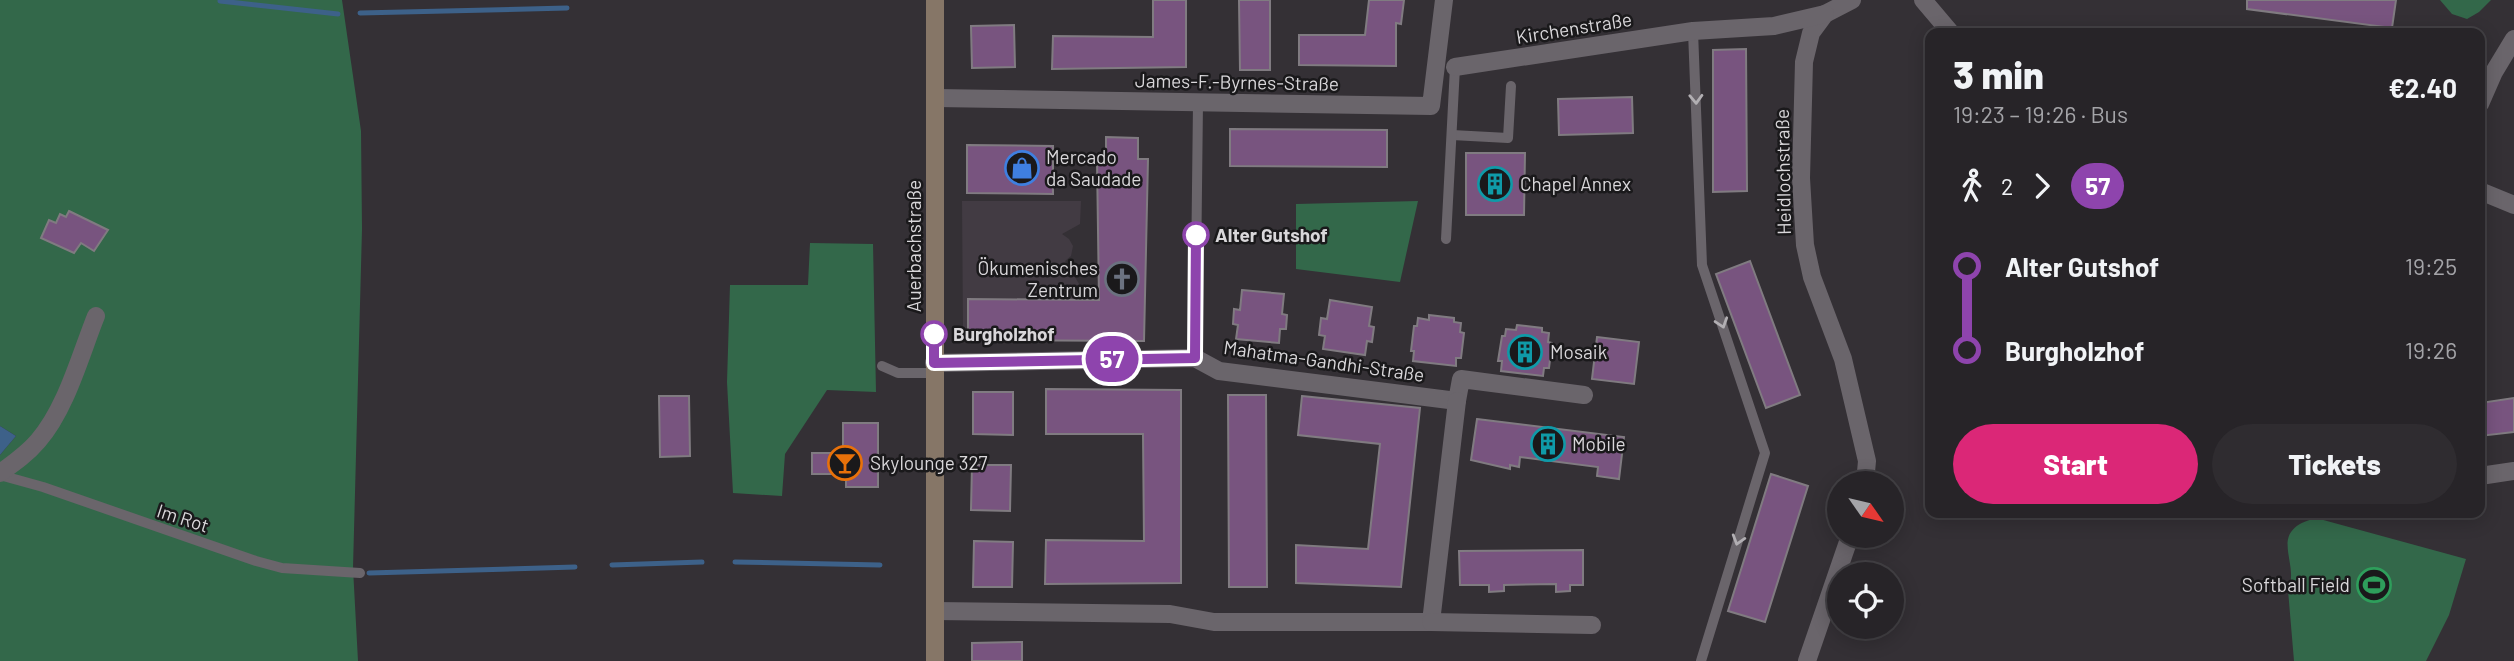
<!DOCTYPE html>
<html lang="en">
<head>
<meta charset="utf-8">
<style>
	body { margin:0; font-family:Barlow,sans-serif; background:#2f2c30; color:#f1f3f6; height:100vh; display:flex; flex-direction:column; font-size:26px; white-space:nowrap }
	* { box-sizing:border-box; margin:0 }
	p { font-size:23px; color:#a4a4a8 }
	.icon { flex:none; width:38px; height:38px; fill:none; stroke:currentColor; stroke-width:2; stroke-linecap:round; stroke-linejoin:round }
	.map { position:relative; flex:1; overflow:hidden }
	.panel { position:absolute; left:1925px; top:28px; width:560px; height:490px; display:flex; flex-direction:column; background:#272428; border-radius:14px; box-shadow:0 4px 18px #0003,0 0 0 2px #434145 }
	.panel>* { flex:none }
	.badge { padding:0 14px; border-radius:23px; font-size:24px; line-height:46px }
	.needle { width:46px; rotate:124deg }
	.tools { position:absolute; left:1827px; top:471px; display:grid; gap:14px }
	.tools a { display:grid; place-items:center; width:77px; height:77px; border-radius:50%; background:#272428; box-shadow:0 4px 18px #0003,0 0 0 2px #434145; font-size:35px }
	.map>.badge { position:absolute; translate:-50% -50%; box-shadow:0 0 0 4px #fff }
	.legs { display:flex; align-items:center; gap:10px; height:77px; padding:0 28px; font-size:23px }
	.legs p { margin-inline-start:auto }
	.summary { display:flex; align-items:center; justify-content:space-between; height:119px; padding:0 28px }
	h1 { font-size:38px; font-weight:800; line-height:52px }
	.button { display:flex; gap:14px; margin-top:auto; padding:14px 28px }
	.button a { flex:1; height:80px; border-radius:42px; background:#db2777; color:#fff; font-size:28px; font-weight:800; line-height:80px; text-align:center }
	.button a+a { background:#2f2c30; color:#f1f3f6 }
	ul { padding:0 28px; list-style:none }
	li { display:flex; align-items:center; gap:24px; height:84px; font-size:26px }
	li i { display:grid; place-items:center; width:10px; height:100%; margin:0 9px; background:currentColor }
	li i::after { content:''; width:18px; height:18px; margin:-9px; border:5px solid; border-radius:50%; background:#272428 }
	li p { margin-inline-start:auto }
	li:first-child i { background:linear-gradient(#0000 50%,currentColor 0) }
	li:last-child i { background:linear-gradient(currentColor 50%,#0000 0) }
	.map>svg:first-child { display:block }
	.built { fill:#423b43 }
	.green { fill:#33684a }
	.water { fill:#3d6189 }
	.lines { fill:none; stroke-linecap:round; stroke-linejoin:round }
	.stream { stroke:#3d6189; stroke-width:5 }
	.building { fill:#78547f; stroke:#807b81; stroke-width:2 }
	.service { stroke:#6a656b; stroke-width:10 }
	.minor { stroke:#6a656b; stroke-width:18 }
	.secondary { stroke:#867667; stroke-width:18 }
	.oneway { stroke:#b2afb3 }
	.line-1-casing { stroke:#fff; stroke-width:16 }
	.line-1 { stroke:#8e44ad; stroke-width:10 }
	.stop-1-dot { fill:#fff; stroke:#8e44ad; stroke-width:3.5 }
	.labels { text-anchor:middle; stroke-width:5; stroke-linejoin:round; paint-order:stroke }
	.street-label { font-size:19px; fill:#d9d7da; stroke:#1a191b }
	.poi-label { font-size:19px; fill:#d9d7da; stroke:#1a191b; text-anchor:start }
	.stop-label { font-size:19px; font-weight:bold; fill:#d9d7da; stroke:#1a191b; text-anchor:start }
</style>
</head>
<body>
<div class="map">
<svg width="2514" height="661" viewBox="0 0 2514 661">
	<rect width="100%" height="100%" fill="#343035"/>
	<path class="built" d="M962 201H1081L1080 224 1062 234 1069 239 1073 246 1071 256 1065 261 1089 300 1099 341 968 340 963 330Z"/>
	<g class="green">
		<path d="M0 0H342L361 131 362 229 353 568 358 661H0V455L16 436 0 426Z"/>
		<path d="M2440 0H2491L2479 12 2467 19 2452 14Z"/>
		<path d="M1418 201 1400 282 1296 269V204Z"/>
		<path d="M810 243 873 244 876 392 827 390 785 454 782 496 733 493 727 382 730 285H808Z"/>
		<path d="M2316 518 2466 559 2449 615 2426 661H2294L2288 590C2301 562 2265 531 2316 518Z"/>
	</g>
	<path class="water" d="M0 426 16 436 0 455Z"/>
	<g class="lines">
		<g class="stream">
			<path d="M220 1 338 14"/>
			<path d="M360 13 567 8"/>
			<path d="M735 562 880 565"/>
			<path d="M612 565 702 562"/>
			<path d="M369 573 575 567"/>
		</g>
	</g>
	<g class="building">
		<path d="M1153 0H1186V67L1052 69 1053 36 1153 37Z"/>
		<path d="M1239 0H1270V70H1240Z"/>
		<path d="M1369 0H1404L1401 24 1396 23V66L1299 65V35H1365Z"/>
		<path d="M2247 0H2396L2392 28 2247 9Z"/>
		<path d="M1014 25 1015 67 972 68 971 26Z"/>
		<path d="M1746 49 1747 191 1713 192V50Z"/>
		<path d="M1632 97 1633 133 1559 135 1558 99Z"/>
		<path d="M1230 129 1387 130V167L1230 166Z"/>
		<path d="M1106 137 1138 138V159H1148L1144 341 968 340V299L1099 300 1097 160H1106Z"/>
		<path d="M967 145 1053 146V194L967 193Z"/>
		<path d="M1466 153H1525L1524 215H1466Z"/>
		<path d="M69 211 108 230 94 251 81 243 74 253 41 238 49 220 56 223 60 214 66 217Z"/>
		<path d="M1750 261 1800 395 1766 408 1716 274Z"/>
		<path d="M1242 290 1284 294 1282 314 1287 315 1286 329H1280L1279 343 1236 339 1238 325 1233 324 1234 309 1240 310Z"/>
		<path d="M1330 300 1372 307 1369 326 1374 327 1372 342 1367 341 1365 355 1323 349 1325 336 1319 335 1321 318 1327 319Z"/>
		<path d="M1429 315 1454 318V322L1461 323 1460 332 1464 333 1461 358H1456V366L1413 361 1414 351H1411L1414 326H1417L1418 318 1429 320Z"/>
		<path d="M1517 325 1542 328V332L1549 333 1548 342 1552 343 1549 368H1544L1543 376 1501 371 1502 361H1498L1502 336H1505L1506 329 1516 330Z"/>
		<path d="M1597 337 1639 342 1634 384 1592 379Z"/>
		<path d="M1046 389 1181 390V583L1045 584 1046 540 1144 541 1143 434H1046Z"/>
		<path d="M973 392H1013V435L973 434Z"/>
		<path d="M1228 395H1266L1267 587H1229Z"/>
		<path d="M659 396H689L690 456 660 457Z"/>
		<path d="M1302 396 1420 408 1401 587 1296 583V545L1368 549 1380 444 1298 435Z"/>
		<path d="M2514 398V432L2480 436V403Z"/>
		<path d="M1477 419 1624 437 1619 479 1597 476 1598 467 1520 457 1519 467 1510 465V469L1471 460Z"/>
		<path d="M843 423H878V487H846V474H812V453H843Z"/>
		<path d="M972 465H1011L1010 511 971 510Z"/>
		<path d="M1771 474 1808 486 1765 622 1728 611Z"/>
		<path d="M974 541 1013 542 1012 587H973Z"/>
		<path d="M1583 550V585H1570V591L1556 592V584L1504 585V591L1489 592V585H1460L1459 551Z"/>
		<path d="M1022 642V661H972V643Z"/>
	</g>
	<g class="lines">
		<g class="service">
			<path d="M1693 31 1702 265 1765 453 1701 661"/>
			<path d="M1452 135 1508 138 1511 86"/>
			<path d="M1446 239 1455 67"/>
			<path d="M1195 358 1198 103"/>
			<path d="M882 366 898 373H934"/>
			<path d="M0 475 43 487 256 561 282 568 360 573"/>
		</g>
		<g class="minor">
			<path d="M1852 0 1825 14 1811 33 1804 62 1801 178 1805 245 1812 277 1843 359 1867 461 1865 483"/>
			<path d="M1923 0 1951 33"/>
			<path d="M1455 67 1693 31 1774 26 1825 14"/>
			<path d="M936 98 1431 106 1444 0"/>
			<path d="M2480 104 2494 72 2514 39"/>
			<path d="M2480 191 2514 205"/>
			<path d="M934 363 1195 358 1219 371 1457 401 1461 379 1584 395"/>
			<path d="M0 473C14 463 27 454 38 441 66 409 80 356 96 316"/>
			<path d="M2480 476 2514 471"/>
			<path d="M935 611 1170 614 1214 622H1431L1457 401"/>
			<path d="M1431 622 1592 625"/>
			<path d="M1807 661 1850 536"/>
		</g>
		<path class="secondary" d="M935 661V0"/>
	</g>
	<defs><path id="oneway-chevron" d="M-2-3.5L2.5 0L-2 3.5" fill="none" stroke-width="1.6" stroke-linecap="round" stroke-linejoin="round" transform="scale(1.75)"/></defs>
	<g class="oneway">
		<use href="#oneway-chevron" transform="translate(1696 99) rotate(88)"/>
		<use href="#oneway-chevron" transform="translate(1722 323) rotate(72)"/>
		<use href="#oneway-chevron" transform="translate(1738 540) rotate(107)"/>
	</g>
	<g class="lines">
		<g class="line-1-casing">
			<path id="line-1" d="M934 334V363L1195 358 1196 235"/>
		</g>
		<use href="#line-1" class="line-1"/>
	</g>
	<defs>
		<g id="shop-ring" transform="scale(1.75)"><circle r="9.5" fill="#1a191b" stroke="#3f7fe0" stroke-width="1.5"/><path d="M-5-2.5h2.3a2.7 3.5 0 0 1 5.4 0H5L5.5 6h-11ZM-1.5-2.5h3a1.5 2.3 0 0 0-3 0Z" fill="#3f7fe0"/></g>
		<g id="building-ring" transform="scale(1.75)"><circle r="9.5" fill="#1a191b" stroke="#0f9aa8" stroke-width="1.5"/><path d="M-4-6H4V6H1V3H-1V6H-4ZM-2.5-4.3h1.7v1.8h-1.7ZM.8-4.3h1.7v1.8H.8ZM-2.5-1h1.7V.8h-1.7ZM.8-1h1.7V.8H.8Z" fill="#0f9aa8"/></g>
		<g id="church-ring" transform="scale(1.75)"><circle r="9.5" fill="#1a191b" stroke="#6b7280" stroke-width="1.5"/><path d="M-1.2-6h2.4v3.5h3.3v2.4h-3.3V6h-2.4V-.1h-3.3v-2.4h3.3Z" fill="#6b7280"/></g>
		<g id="bar-ring" transform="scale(1.75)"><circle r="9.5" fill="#1a191b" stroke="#e8710a" stroke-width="1.5"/><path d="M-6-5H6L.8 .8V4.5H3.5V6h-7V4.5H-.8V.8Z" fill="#e8710a"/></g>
		<g id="stadium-ring" transform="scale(1.75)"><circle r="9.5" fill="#1a191b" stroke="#2e9e5b" stroke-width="1.5"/><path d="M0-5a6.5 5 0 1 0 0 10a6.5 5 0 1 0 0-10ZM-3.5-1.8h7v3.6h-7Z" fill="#2e9e5b"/></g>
	</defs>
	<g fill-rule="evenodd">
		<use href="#shop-ring" x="1022" y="168"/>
		<use href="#building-ring" x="1495" y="184"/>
		<use href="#church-ring" x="1122" y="279"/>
		<use href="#building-ring" x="1525" y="352"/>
		<use href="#building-ring" x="1548" y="444"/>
		<use href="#bar-ring" x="845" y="463"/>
		<use href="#stadium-ring" x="2374" y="585"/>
	</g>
	<g class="stop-1-dot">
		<circle cx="1196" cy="235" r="12"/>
		<circle cx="934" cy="334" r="12"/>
	</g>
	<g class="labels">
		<g class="street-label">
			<text transform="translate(1574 28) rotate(-9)" y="7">Kirchenstraße</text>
			<text transform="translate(1237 82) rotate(1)" y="7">James-F.-Byrnes-Straße</text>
			<text transform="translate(1783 172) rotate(-91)" y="7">Heidlochstraße</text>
			<text transform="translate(914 246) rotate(-90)" y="7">Auerbachstraße</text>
			<text transform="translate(1324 361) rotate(8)" y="7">Mahatma-Gandhi-Straße</text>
			<text transform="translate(183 518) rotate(18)" y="7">Im Rot</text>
		</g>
		<g class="poi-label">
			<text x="1046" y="164">Mercado<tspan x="1046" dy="22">da Saudade</tspan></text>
			<text x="1520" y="191">Chapel Annex</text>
			<text x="1098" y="275" text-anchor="end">Ökumenisches<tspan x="1098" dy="22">Zentrum</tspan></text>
			<text x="1550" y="359">Mosaik</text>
			<text x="1572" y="451">Mobile</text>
			<text x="870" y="470">Skylounge 327</text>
			<text x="2350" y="592" text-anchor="end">Softball Field</text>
		</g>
		<g class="stop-label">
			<text x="1215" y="242">Alter Gutshof</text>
			<text x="953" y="341">Burgholzhof</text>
		</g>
	</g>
</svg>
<div class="tools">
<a><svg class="needle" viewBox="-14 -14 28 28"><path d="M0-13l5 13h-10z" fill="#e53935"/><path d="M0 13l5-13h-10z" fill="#a4a4a8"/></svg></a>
<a><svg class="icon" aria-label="locate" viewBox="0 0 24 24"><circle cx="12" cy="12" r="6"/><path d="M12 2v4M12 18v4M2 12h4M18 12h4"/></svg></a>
</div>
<b class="badge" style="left:1112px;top:359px;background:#8e44ad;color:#fff">57</b>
<section class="panel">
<div class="summary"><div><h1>3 min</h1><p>19:23 – 19:26 · Bus</p></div><b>€2.40</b></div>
<div class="legs"><svg class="icon" aria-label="walk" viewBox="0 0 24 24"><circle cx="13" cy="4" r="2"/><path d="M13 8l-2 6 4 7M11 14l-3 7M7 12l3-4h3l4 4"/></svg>2<svg class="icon" aria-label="forward" viewBox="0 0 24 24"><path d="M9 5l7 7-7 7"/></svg><b class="badge" style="background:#8e44ad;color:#fff">57</b></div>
<ul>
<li><i style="color:#8e44ad"></i><b>Alter Gutshof</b><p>19:25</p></li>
<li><i style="color:#8e44ad"></i><b>Burgholzhof</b><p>19:26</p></li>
</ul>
<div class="button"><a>Start</a><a>Tickets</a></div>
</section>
</div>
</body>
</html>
